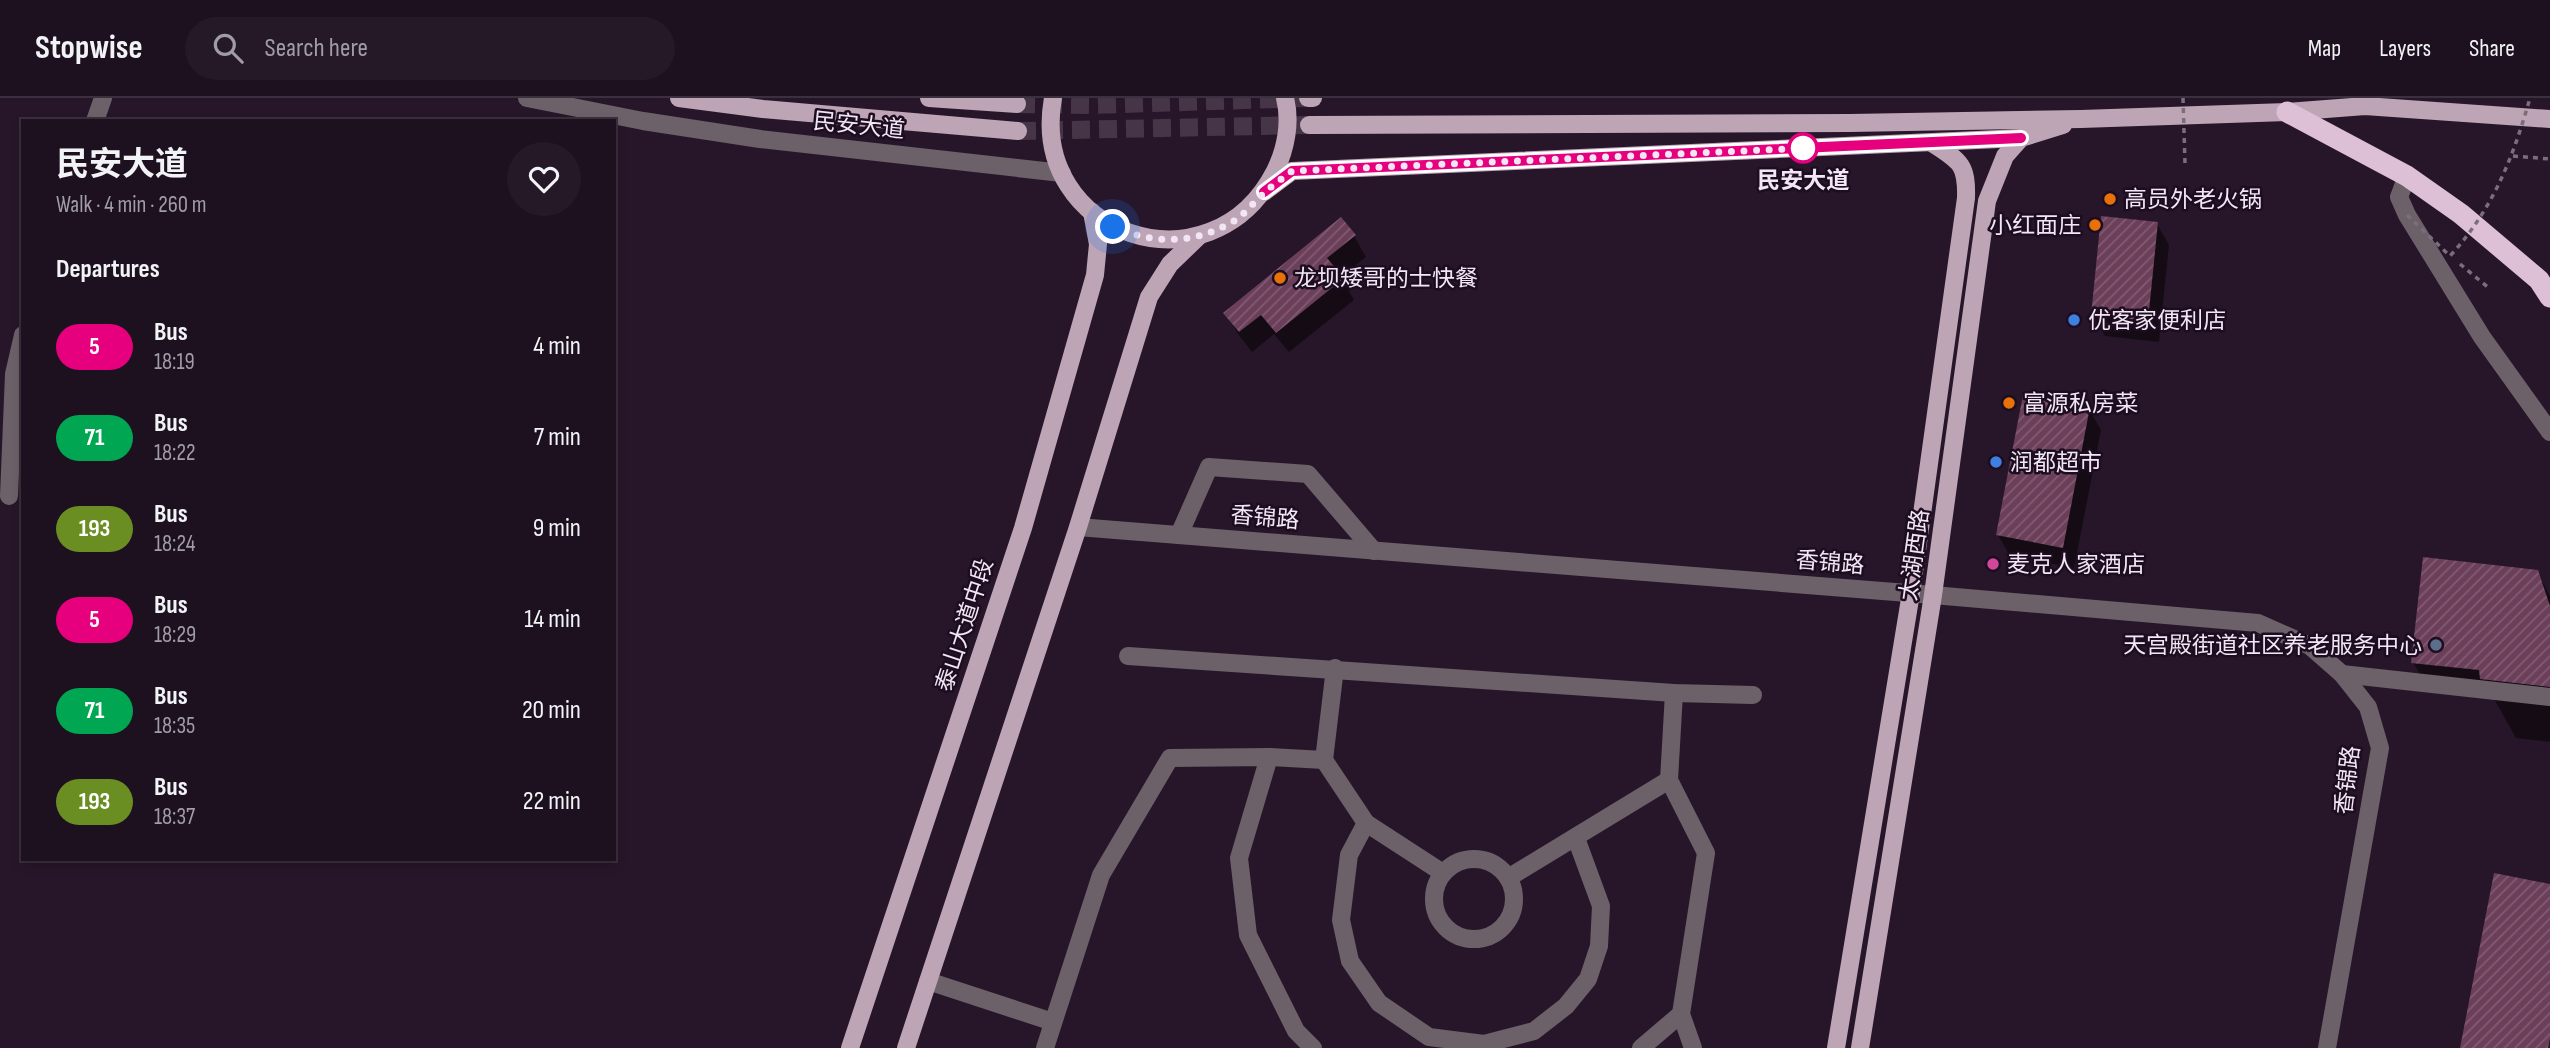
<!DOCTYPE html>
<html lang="en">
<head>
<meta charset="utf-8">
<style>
	body { margin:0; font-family:"Sofia Sans Condensed","Noto Sans SC",sans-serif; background:#251928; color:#f1f3f6; height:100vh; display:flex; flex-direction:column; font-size:26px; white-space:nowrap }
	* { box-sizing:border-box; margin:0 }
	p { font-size:23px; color:#a09da4 }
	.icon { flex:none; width:38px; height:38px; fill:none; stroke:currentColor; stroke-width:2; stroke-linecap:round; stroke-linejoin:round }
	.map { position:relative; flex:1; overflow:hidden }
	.panel { position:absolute; left:21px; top:21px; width:595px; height:742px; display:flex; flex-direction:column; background:#1d101f; border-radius:0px; box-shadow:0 4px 10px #0003,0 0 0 2px #3b303d }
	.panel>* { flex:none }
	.badge { padding:0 14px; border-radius:23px; font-size:24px; line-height:46px }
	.you { position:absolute; width:35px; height:35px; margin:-18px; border:5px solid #fff; border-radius:50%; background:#1a73e8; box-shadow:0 0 0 10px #1a73e833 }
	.map>.badge { position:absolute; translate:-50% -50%; box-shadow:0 0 0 4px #fff }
	h2 { padding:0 35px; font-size:26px; line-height:63px }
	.round { display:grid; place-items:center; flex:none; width:74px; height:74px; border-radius:37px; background:#251928 }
	.head { display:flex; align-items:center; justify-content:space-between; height:119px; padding:0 35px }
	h1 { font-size:33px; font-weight:700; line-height:52px }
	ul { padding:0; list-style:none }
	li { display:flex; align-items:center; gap:21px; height:91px; padding:0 35px }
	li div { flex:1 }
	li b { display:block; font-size:26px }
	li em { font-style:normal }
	li .badge { min-width:77px; font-weight:700; text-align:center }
	header { display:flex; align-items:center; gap:42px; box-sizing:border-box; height:98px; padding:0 35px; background:#1d101f; border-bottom:2px solid #3b303d }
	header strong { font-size:33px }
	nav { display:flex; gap:38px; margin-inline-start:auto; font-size:24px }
	.search { width:490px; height:63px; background:#251928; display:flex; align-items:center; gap:18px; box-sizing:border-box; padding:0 24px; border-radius:38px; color:#a09da4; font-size:26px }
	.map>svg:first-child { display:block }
	.shadow { fill:#0007 }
	.building { fill:url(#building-hatch) }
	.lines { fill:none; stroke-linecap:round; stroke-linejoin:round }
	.major-tunnel { stroke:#453547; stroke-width:18; stroke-dasharray:18 9; stroke-linecap:butt }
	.path { stroke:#7c6d7e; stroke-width:3.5; stroke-dasharray:5 5; stroke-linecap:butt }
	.minor { stroke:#6c6169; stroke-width:18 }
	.major { stroke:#bda5b6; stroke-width:18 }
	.highway { stroke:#ddc0d5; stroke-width:21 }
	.path-bridge { stroke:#7c6d7e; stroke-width:3.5; stroke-dasharray:5 5; stroke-linecap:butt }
	.line-casing { stroke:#fff; stroke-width:16 }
	.line { stroke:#e6007e; stroke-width:10 }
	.walk { stroke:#f2e6f4; stroke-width:7; stroke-dasharray:0 12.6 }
	.stop-dot { fill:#fff; stroke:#e6007e; stroke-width:3.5 }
	.food-dot { fill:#e8710a; stroke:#1d0d20; stroke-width:2.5 }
	.shop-dot { fill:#3f7fe0; stroke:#1d0d20; stroke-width:2.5 }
	.hotel-dot { fill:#d1479c; stroke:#1d0d20; stroke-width:2.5 }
	.service-dot { fill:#5c6f8a; stroke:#1d0d20; stroke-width:2.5 }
	.labels { text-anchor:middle; stroke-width:5; stroke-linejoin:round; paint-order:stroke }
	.street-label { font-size:23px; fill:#f2e6f4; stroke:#1d0d20 }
	.stop-label { font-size:23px; font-weight:bold; fill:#f2e6f4; stroke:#1d0d20 }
	.poi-label { font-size:23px; fill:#f2e6f4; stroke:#1d0d20; text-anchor:start }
</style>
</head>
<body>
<header>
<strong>Stopwise</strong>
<div class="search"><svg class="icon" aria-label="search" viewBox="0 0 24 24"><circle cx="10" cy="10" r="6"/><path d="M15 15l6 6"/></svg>Search here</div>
<nav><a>Map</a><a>Layers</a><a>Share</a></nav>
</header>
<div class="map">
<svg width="2550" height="950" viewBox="0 0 2550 950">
	<defs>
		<pattern id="building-hatch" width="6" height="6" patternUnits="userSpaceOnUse" patternTransform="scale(1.75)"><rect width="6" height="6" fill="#6b3f59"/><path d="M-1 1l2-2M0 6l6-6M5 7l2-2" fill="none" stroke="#815b71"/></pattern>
	</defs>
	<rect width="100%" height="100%" fill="#271629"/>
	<g class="shadow">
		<path d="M2157 126 2169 147 2159 244 2105 238 2093 218Z"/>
		<path d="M1354 138 1366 159 1341 179 1354 202 1289 254 1274 236 1252 254 1238 236 1226 215Z"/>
		<path d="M2089 311 2101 332 2074 470 2010 458 1998 437Z"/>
		<path d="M2537 473 2550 498V644L2516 640 2489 592 2425 585 2413 564Z"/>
	</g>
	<g class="building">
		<path d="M2101 118 2158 124 2148 223 2091 218Z"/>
		<path d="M1341 119 1356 137 1327 160 1344 180 1276 235 1261 217 1239 234 1223 215Z"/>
		<path d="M2023 297 2090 309 2063 450 1996 437Z"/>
		<path d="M2423 459 2538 472 2550 508V589L2480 581 2479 572 2411 565Z"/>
		<path d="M2494 775 2550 786V940L2548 950H2460Z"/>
	</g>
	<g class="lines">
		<g class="major-tunnel">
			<path d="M1017 6 1091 7 1308 0"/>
			<path d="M1018 33 1309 27"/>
		</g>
		<g class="path">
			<path d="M2513 58 2550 61"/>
			<path d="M2460 166 2490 191"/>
		</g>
		<g class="minor">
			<path d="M527 0 643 23 760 41 1062 75"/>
			<path d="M95 23 103 0"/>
			<path d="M2407 78 2399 99 2407 117 2482 239 2550 334"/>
			<path d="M9 398 14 276 23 237"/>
			<path d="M1078 429 1933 497 2258 525 2310 548 2342 576 2368 609 2380 650 2327 950"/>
			<path d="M1179 437 1209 369 1308 376 1374 453"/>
			<path d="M1128 558 1674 595 1753 597"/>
			<path d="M2342 576 2550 599"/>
			<path d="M1674 595 1669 682 1706 755 1681 916 1693 950"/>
			<path d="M1269 659 1239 760 1248 837 1296 933 1313 950"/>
			<path d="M1324 662 1335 570"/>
			<path d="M1366 725 1349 757 1341 822 1350 863 1379 905 1429 939 1484 946 1534 933 1566 908 1588 881 1599 848 1601 808 1576 740"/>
			<circle cx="1474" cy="801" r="40"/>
			<path d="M1508 780 1669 682"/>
			<path d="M928 883 1053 924"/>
			<path d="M1045 950 1101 777 1170 660 1269 659 1324 662 1366 725 1443 775"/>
			<path d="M1641 950 1681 916"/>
		</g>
		<g class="major">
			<path d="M679 0 763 11 1018 33"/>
			<path d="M929 0 1017 6"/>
			<path d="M1053 0C1028 138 1211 198 1275 73 1286 51 1291 24 1285 0"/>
			<path d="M1308 0H1313"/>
			<path d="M1309 27 1850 25 2081 21 2287 14 2365 8 2550 21"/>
			<path d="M1264 94 1292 73 2021 40"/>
			<path d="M850 950 1023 430 1095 177 1098 146 1092 114"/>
			<path d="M906 950 1078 429 1149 199 1170 166 1199 138"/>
			<path d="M1836 950 1911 495 1966 100C1967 66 1960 63 1932 45"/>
			<path d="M1860 950 1933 497 1987 103 2005 58 2021 40 2063 27"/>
		</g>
		<path class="highway" d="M2287 14 2407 78 2461 116 2539 182 2550 199"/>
		<g class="path-bridge">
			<path d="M2183 0 2185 65"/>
			<path d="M2407 117 2450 158C2493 111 2513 60 2530 0"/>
		</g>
	</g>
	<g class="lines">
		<g class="line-casing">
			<path id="line" d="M1264 94 1292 73 2021 40"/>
		</g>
		<use href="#line" class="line"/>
		<path class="walk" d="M1113 129C1155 146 1193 147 1234 123 1244 117 1253 105 1262 97 1271 88 1282 81 1292 73L1810 50H1803"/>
	</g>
	<circle class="stop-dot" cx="1803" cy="50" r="14"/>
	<g class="food-dot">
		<circle cx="2110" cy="101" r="7"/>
		<circle cx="2095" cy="127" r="7"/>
		<circle cx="1280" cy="180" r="7"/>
		<circle cx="2009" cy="305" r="7"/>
	</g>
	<g class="shop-dot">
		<circle cx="2074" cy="222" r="7"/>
		<circle cx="1996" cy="364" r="7"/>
	</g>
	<circle class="hotel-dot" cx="1993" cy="466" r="7"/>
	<circle class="service-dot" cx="2436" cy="547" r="7"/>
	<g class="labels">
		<g class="street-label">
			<text transform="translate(859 27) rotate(6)" y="8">民安大道</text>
			<text transform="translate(1265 419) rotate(5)" y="8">香锦路</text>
			<text transform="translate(1914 457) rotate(-82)" y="8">太湖西路</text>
			<text transform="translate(1830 464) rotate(5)" y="8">香锦路</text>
			<text transform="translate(964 527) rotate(-72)" y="8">泰山大道中段</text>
			<text transform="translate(2347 682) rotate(-83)" y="8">香锦路</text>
		</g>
		<g class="stop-label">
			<text x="1803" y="90">民安大道</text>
		</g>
		<g class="poi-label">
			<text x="2124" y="109">高员外老火锅</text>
			<text x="2081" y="135" text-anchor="end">小红面庄</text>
			<text x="1294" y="188">龙坝矮哥的士快餐</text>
			<text x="2088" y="230">优客家便利店</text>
			<text x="2023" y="313">富源私房菜</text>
			<text x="2010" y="372">润都超市</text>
			<text x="2007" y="474">麦克人家酒店</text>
			<text x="2422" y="555" text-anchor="end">天宫殿街道社区养老服务中心</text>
		</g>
	</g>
</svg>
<div class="you" style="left:1113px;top:129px"></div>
<section class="panel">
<div class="head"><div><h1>民安大道</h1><p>Walk · 4 min · 260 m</p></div><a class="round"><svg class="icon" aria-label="heart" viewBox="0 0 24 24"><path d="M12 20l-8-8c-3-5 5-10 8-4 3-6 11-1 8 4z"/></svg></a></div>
<h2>Departures</h2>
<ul>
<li><span class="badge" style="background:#e6007e;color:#fff">5</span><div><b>Bus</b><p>18:19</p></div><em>4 min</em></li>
<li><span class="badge" style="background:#00a651;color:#fff">71</span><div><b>Bus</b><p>18:22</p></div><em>7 min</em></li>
<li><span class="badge" style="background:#6b8e23;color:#fff">193</span><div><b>Bus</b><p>18:24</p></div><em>9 min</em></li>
<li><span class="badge" style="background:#e6007e;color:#fff">5</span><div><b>Bus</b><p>18:29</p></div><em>14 min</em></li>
<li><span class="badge" style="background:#00a651;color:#fff">71</span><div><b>Bus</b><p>18:35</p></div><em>20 min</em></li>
<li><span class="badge" style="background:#6b8e23;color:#fff">193</span><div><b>Bus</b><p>18:37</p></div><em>22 min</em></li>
</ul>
</section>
</div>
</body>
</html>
